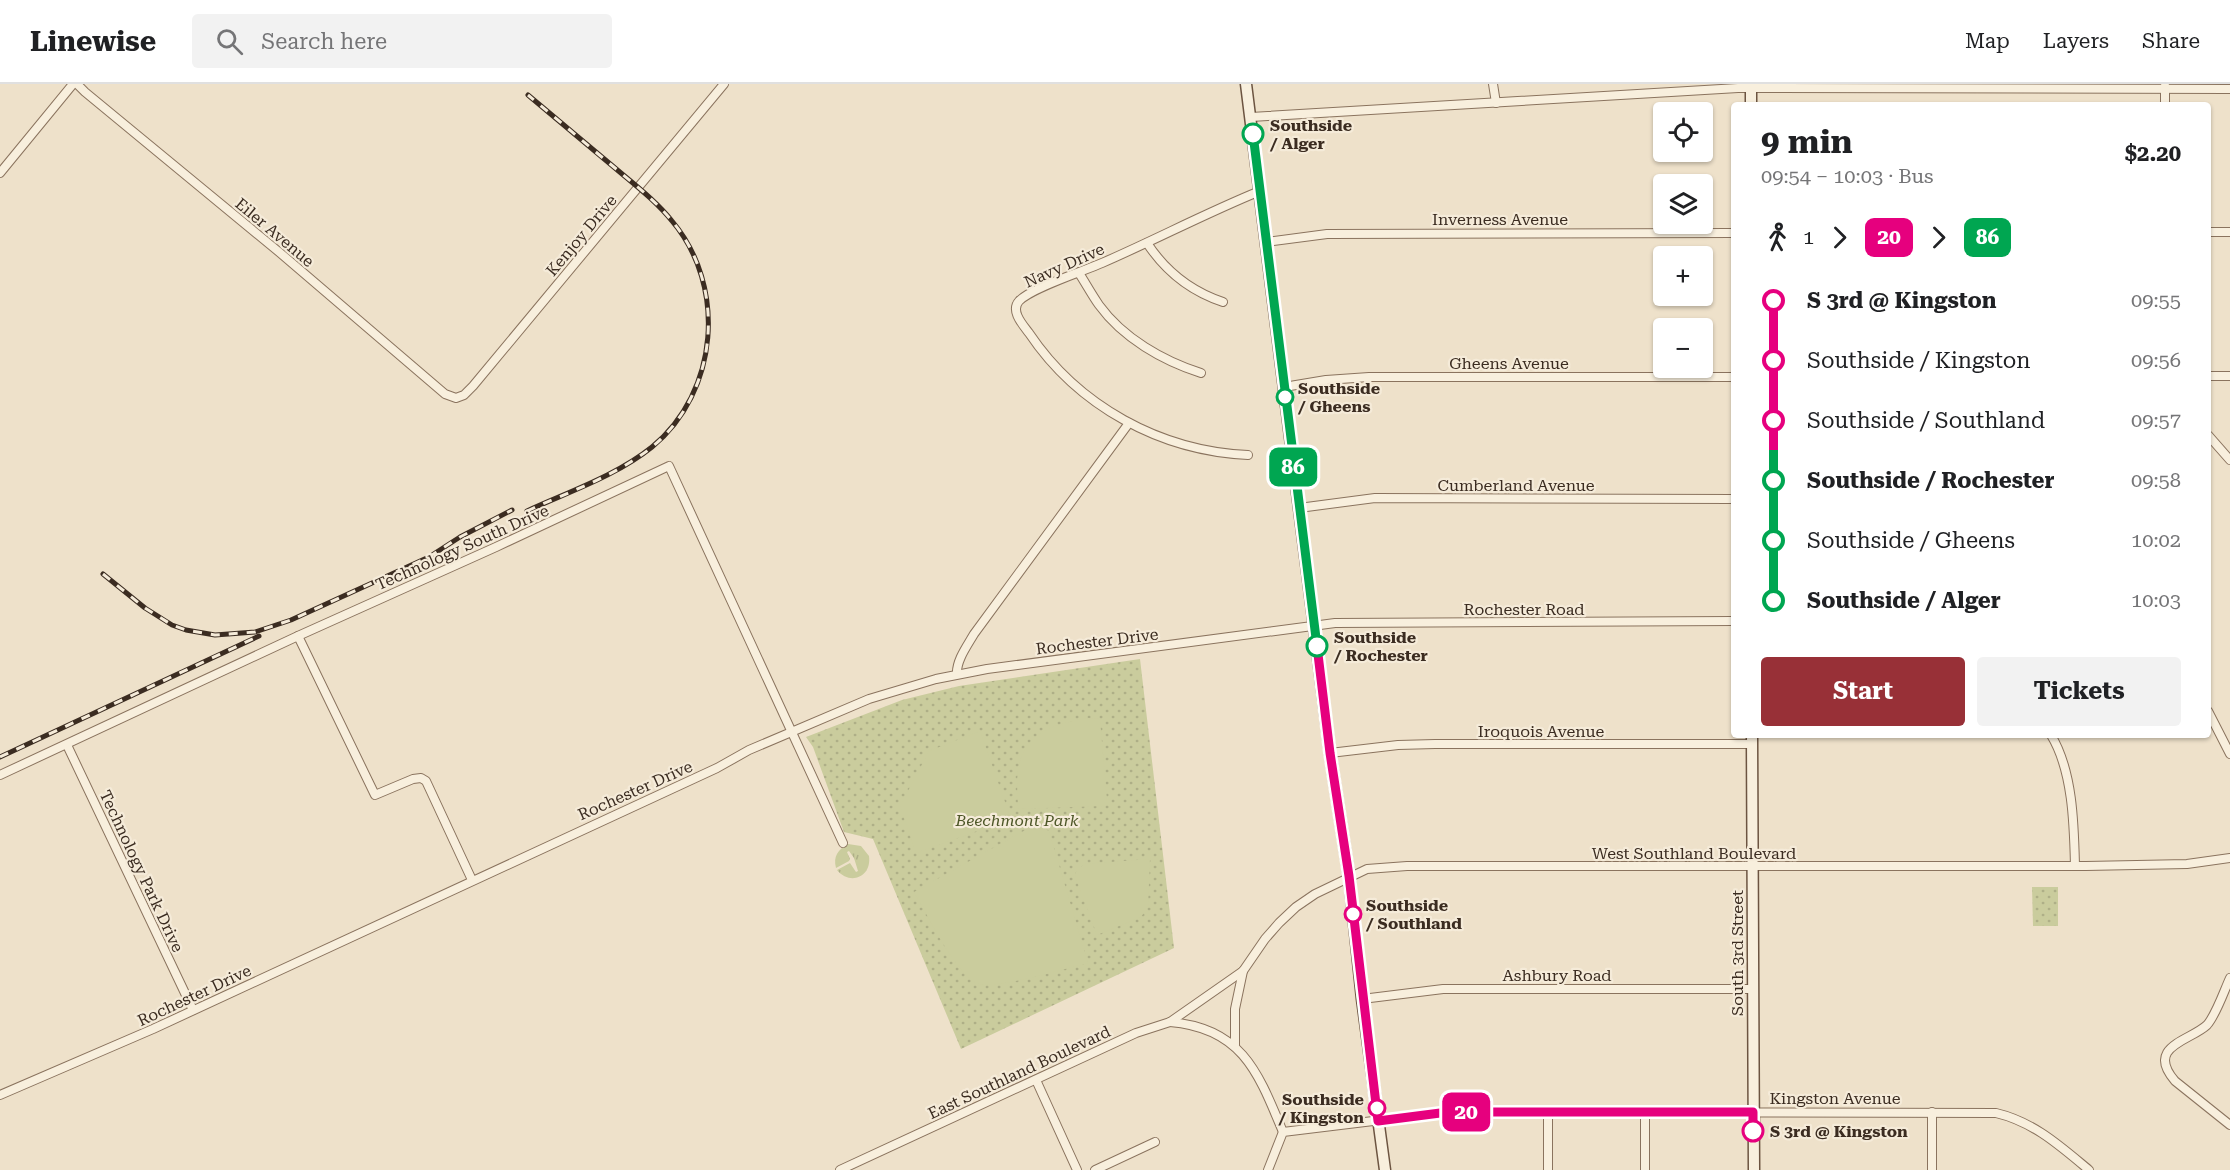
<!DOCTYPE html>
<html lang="en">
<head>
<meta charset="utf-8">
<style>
	body { margin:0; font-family:"Roboto Serif",serif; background:#f2f2f2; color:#202124; height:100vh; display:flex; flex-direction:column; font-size:22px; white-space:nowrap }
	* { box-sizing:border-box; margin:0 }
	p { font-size:20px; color:#757577 }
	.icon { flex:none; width:33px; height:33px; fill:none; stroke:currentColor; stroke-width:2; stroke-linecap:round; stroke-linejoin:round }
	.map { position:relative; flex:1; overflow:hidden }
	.side { position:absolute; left:1731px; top:18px; width:480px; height:636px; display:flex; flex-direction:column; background:#fff; border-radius:6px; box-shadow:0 2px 4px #0004 }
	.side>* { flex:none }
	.badge { padding:0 12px; border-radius:9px; font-size:21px; line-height:39px }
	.buttons { position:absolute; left:1653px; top:18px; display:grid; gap:12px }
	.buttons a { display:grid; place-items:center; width:60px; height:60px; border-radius:6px; background:#fff; box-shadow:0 2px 4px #0004; font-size:30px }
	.map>.badge { position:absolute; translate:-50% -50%; box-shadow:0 0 0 3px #fff }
	.legs { display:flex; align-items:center; gap:9px; height:66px; padding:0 30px; font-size:20px }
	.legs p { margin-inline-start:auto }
	.headline { display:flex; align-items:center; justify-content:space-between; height:102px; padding:0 30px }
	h1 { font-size:33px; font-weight:700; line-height:45px }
	.cta { display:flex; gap:12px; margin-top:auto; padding:12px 30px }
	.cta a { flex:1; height:69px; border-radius:6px; background:#983037; color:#fff; font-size:24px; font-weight:700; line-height:69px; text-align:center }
	.cta a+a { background:#f2f2f2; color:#202124 }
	ul { padding:0 30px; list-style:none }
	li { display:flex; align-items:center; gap:21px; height:60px; font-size:22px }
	li i { display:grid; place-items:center; width:9px; height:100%; margin:0 8px; background:currentColor }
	li i::after { content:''; width:15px; height:15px; margin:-8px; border:4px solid; border-radius:50%; background:#fff }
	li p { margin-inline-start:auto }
	li:first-child i { background:linear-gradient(#0000 50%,currentColor 0) }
	li:last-child i { background:linear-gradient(currentColor 50%,#0000 0) }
	header { display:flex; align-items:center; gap:36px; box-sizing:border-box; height:84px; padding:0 30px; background:#fff; border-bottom:2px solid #e0e0e0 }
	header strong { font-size:28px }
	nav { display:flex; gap:33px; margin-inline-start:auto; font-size:21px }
	.search { width:420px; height:54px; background:#f2f2f2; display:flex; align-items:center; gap:15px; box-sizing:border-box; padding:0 21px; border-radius:6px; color:#757577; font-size:22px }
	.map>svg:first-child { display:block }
	.grass { fill:url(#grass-tufts) }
	.park { fill:url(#park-dots) }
	.pitch { fill:#cacc9d }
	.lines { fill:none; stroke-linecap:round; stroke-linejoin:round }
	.street-casing { stroke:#8a735e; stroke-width:10 }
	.secondary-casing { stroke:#6c5441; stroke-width:13 }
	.street { stroke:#f8efdd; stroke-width:8 }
	.secondary { stroke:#f8efdd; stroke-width:10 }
	.rail-casing { stroke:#3b2c21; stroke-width:5 }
	.rail { stroke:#f5ebd9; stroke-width:3; stroke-dasharray:9; stroke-linecap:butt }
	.line-1-casing { stroke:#fff; stroke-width:14 }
	.line-2-casing { stroke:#fff; stroke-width:14 }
	.line-1 { stroke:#e6007e; stroke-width:9 }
	.line-2 { stroke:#00a651; stroke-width:9 }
	.stop-2-dot { fill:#fff; stroke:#00a651; stroke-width:3 }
	.stop-1-dot { fill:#fff; stroke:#e6007e; stroke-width:3 }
	.labels { text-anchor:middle; stroke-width:4.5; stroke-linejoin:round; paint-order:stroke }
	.stop-label { font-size:16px; font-weight:bold; fill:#3b2c21; stroke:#f5ebd9; text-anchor:start }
	.street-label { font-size:16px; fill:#3b2c21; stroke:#f5ebd9 }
	.park-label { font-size:16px; font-style:italic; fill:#4e5728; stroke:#f5ebd9 }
</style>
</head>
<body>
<header>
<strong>Linewise</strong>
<div class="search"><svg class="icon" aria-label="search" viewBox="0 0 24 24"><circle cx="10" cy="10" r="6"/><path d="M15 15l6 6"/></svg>Search here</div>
<nav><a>Map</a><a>Layers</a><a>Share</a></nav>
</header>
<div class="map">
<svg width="2230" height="1086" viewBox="0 0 2230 1086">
	<defs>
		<pattern id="grass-tufts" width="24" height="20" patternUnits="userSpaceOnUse" patternTransform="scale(1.5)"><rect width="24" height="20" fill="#cacc9d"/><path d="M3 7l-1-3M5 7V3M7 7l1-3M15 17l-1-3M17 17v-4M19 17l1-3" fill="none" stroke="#aeaf87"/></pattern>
		<pattern id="park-dots" width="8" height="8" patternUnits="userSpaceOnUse" patternTransform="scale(1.5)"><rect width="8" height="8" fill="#cacc9d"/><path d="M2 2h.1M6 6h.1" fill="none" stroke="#aeaf87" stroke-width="1.8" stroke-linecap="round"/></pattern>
	</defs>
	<rect width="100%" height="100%" fill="#eee1ca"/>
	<path class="grass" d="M848 760 861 762 869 772C872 793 850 802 837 786L850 779 856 788 858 787 854 774 849 767 847 768 850 775 849 777 836 784C833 772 838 766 848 760Z"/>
	<g class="park">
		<path d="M1140 575 1174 864 961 965 873 755 844 748 813 663 806 653 902 616 959 602Z"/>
		<path d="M2032 803H2058V842H2033Z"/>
	</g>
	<g class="pitch">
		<path d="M1087 634 1100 635 1107 716 1102 722 1018 725C1018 713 1016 699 1018 687 1024 648 1052 641 1087 634Z"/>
		<path d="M980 647 1009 729 1005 737 916 769 900 722 929 667Z"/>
		<path d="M1036 740 1049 747 1088 879C1068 884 991 907 976 899 954 887 927 830 914 808Z"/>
		<path d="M1150 775 1148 823 1141 833 1097 851 1075 792 1076 788 1084 780Z"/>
	</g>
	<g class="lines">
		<g class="street-casing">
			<g id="street">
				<path d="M77 0 85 8 279 168 445 310 456 314 464 311 473 302 724 0"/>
				<path d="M1493 0 1496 19"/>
				<path d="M2165 2V21"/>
				<path d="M1251 33 1738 4 2230 5"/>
				<path d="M0 89 73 0"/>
				<path d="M2208 148H2230"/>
				<path d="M1266 158 1327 150 1734 149"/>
				<path d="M1147 159C1166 188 1190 207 1223 218"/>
				<path d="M1079 189C1086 200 1092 211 1099 221 1123 254 1163 277 1201 289"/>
				<path d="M2208 292H2230"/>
				<path d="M1284 303 1326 296 1369 293H1734"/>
				<path d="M2208 351 2230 376"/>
				<path d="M1248 371C1160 367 1078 322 1029 249 1023 241 1010 227 1019 217 1031 204 1084 187 1102 179 1155 156 1206 129 1260 107"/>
				<path d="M1299 424 1375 414 1734 415"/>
				<path d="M298 552 375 711 413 695 421 694 426 697 472 796"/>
				<path d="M957 590C956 577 967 562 974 550L1129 339"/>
				<path d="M2208 627 2230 670"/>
				<path d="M2051 651C2073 687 2074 741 2075 782"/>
				<path d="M67 661 193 926"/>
				<path d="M1330 669 1398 661 1435 660H1752"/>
				<path d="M0 691 298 552 496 463 669 382 843 759"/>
				<path d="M2230 894C2224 907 2216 931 2207 941 2190 957 2145 962 2175 997L2230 1041"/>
				<path d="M1362 915 1443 905H1753"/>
				<path d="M1170 938C1242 944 1258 988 1283 1048"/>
				<path d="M1235 961V925L1243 887"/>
				<path d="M1036 996 1077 1086"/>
				<path d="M0 1011 153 945 717 684 749 666 869 615 936 595 987 585 1335 539 1734 537"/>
				<path d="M1548 1028V1086"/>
				<path d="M840 1086 1136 949 1170 938 1243 887 1265 855 1279 839 1296 823 1315 810 1367 785 1407 782H2086L2187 780 2230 774"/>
				<path d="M1095 1086 1155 1058"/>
				<path d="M1268 1086 1283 1048 1447 1028 1996 1029C2034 1038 2060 1062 2089 1086"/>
				<path d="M1645 1086V1027"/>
				<path d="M1932 1086V1028"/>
			</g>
		</g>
		<g class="secondary-casing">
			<g id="secondary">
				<path d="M1246 0 1291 361 1330 669 1349 792 1362 915 1385 1086"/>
				<path d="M1751 21V0"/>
				<path d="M1752 651 1754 1086"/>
			</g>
		</g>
		<use href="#street" class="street"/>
		<use href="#secondary" class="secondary"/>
		<g class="rail-casing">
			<g id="rail">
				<path d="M527 427C568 408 616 392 652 363 719 308 727 202 672 137 656 117 635 101 615 84 586 60 557 35 528 11"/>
				<path d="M103 490 145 524 172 541 186 546 215 551 255 548 291 536 429 473 460 453 512 426"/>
				<path d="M0 673 259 552"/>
			</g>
		</g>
		<use href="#rail" class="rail"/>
	</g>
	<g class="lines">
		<g class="line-1-casing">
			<path id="line-1" d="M1317 562 1330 669 1349 792 1378 1037 1448 1028H1753V1047"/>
		</g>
		<g class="line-2-casing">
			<path id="line-2" d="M1253 50 1317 562"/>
		</g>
		<use href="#line-1" class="line-1"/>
		<use href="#line-2" class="line-2"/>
	</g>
	<g class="stop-2-dot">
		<circle cx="1253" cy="50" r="10"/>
		<circle cx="1285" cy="313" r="8"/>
		<circle cx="1317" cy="562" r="10"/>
	</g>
	<g class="stop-1-dot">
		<circle cx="1353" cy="830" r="8"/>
		<circle cx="1377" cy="1024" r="8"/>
		<circle cx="1753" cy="1047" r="10"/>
	</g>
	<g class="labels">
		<g class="stop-label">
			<text x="1270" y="47">Southside<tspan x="1270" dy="18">/ Alger</tspan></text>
			<text x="1298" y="310">Southside<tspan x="1298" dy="18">/ Gheens</tspan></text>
			<text x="1334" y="559">Southside<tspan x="1334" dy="18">/ Rochester</tspan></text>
			<text x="1366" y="827">Southside<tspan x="1366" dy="18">/ Southland</tspan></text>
			<text x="1364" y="1021" text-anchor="end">Southside<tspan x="1364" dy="18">/ Kingston</tspan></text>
			<text x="1770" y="1053">S 3rd @ Kingston</text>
		</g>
		<g class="street-label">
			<text x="1500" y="141">Inverness Avenue</text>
			<text transform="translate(275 148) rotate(40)" y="6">Eiler Avenue</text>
			<text transform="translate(581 151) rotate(-50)" y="6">Kenjoy Drive</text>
			<text transform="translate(1064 181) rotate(-24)" y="6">Navy Drive</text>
			<text x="1509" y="285">Gheens Avenue</text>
			<text x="1516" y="407">Cumberland Avenue</text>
			<text transform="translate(462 463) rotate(-24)" y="6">Technology South Drive</text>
			<text x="1524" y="531">Rochester Road</text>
			<text transform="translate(1097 557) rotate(-7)" y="6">Rochester Drive</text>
			<text x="1541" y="653">Iroquois Avenue</text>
			<text transform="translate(635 706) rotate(-24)" y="6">Rochester Drive</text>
			<text x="1694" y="775">West Southland Boulevard</text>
			<text transform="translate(142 787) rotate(65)" y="6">Technology Park Drive</text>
			<text transform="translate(1737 869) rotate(-90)" y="6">South 3rd Street</text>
			<text x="1557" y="897">Ashbury Road</text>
			<text transform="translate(194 911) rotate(-25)" y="6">Rochester Drive</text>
			<text transform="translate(1019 988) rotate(-25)" y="6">East Southland Boulevard</text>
			<text x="1835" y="1020">Kingston Avenue</text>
		</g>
		<g class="park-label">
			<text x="1017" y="742">Beechmont Park</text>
		</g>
	</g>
</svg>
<div class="buttons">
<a><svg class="icon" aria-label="locate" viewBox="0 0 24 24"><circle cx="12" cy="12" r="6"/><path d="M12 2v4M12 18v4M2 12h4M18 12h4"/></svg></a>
<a><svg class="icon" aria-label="layers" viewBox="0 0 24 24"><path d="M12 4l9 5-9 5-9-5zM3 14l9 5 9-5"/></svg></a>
<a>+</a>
<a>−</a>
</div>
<b class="badge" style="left:1466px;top:1028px;background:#e6007e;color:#fff">20</b>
<b class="badge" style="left:1293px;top:383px;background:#00a651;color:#fff">86</b>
<section class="side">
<div class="headline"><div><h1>9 min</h1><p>09:54 – 10:03 · Bus</p></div><b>$2.20</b></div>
<div class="legs"><svg class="icon" aria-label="walk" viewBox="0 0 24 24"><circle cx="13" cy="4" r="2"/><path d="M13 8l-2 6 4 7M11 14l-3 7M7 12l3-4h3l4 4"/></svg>1<svg class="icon" aria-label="forward" viewBox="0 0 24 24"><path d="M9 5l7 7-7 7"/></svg><b class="badge" style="background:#e6007e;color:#fff">20</b><svg class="icon" aria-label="forward" viewBox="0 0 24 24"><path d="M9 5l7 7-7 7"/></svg><b class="badge" style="background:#00a651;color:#fff">86</b></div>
<ul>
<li><i style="color:#e6007e"></i><b>S 3rd @ Kingston</b><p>09:55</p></li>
<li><i style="color:#e6007e"></i><span>Southside / Kingston</span><p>09:56</p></li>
<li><i style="color:#e6007e"></i><span>Southside / Southland</span><p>09:57</p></li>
<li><i style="color:#00a651"></i><b>Southside / Rochester</b><p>09:58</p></li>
<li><i style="color:#00a651"></i><span>Southside / Gheens</span><p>10:02</p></li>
<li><i style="color:#00a651"></i><b>Southside / Alger</b><p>10:03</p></li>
</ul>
<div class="cta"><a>Start</a><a>Tickets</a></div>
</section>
</div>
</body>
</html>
